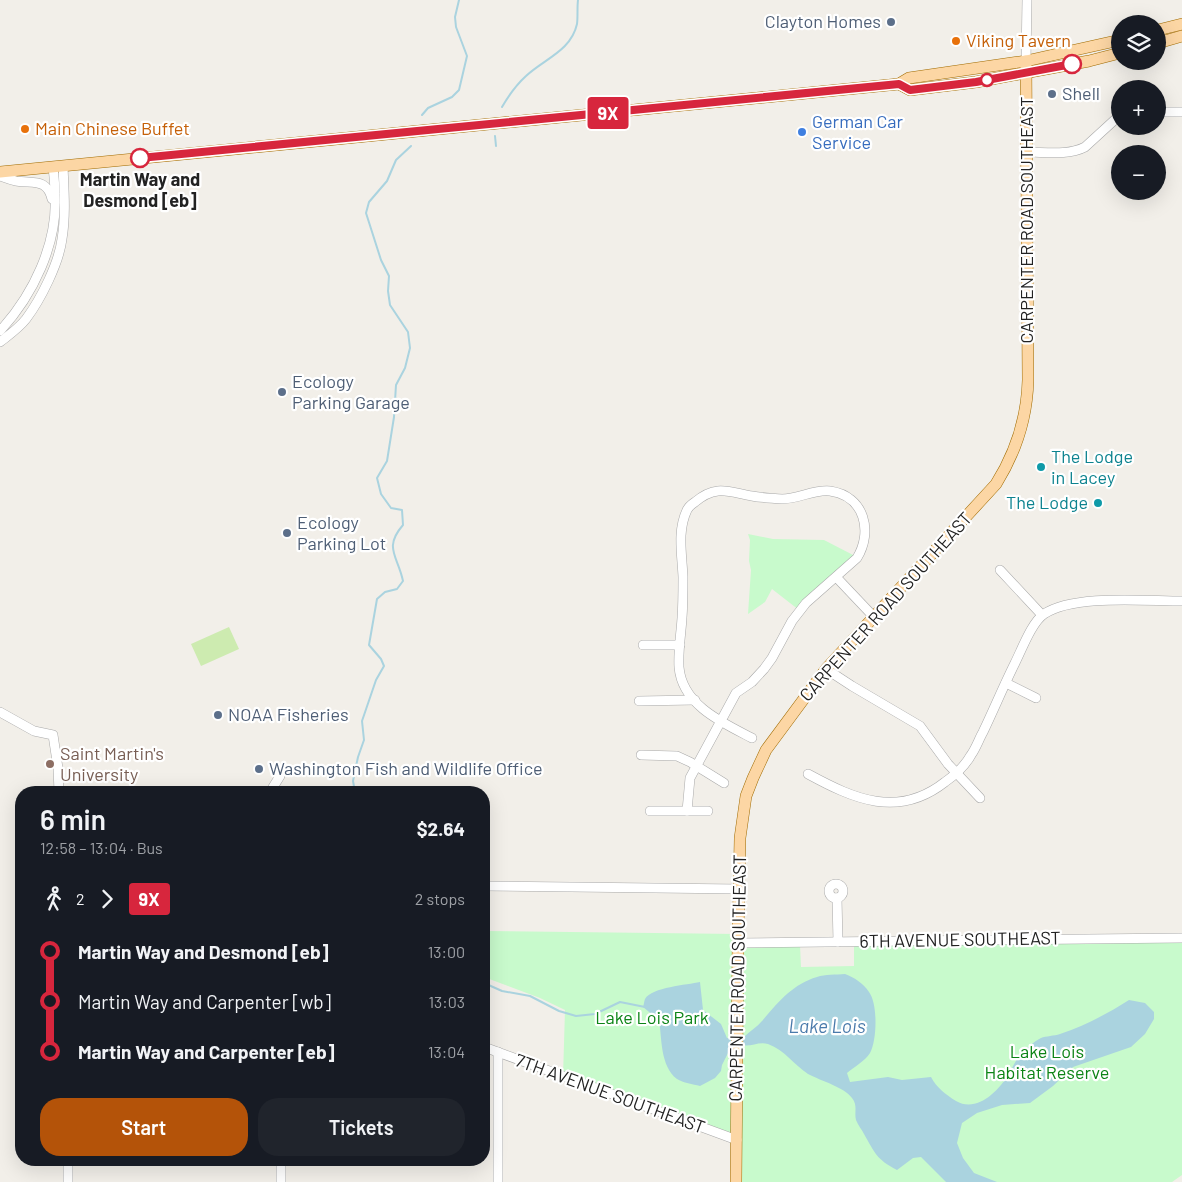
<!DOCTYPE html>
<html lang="en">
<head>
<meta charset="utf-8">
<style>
	body { margin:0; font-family:Barlow,sans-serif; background:#20242c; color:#f1f3f6; height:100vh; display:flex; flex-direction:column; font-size:19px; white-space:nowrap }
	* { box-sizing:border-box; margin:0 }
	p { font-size:16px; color:#9ea1a6 }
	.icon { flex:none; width:28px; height:28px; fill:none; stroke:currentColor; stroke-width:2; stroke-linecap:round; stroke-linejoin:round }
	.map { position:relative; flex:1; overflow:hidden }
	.sheet { position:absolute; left:15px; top:786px; width:475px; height:380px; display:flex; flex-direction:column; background:#171b24; border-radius:20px; box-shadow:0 5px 20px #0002 }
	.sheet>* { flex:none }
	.badge { padding:0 10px; border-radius:4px; font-size:18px; line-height:32px }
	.buttons { position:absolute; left:1111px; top:15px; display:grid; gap:10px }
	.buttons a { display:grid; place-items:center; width:55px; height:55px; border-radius:50%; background:#171b24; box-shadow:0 5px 20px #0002; font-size:25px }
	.map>.badge { position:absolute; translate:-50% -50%; box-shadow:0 0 0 2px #fff }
	.legs { display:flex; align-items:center; gap:8px; height:55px; padding:0 25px; font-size:16px }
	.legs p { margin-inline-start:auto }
	.overview { display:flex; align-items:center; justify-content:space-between; height:85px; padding:0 25px }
	h1 { font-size:28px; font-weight:600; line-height:38px }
	.primary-button { display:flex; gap:10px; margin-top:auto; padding:10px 25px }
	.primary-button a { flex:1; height:58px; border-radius:20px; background:#b45309; color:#fff; font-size:20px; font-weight:600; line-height:58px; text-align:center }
	.primary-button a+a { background:#20242c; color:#f1f3f6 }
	ul { padding:0 25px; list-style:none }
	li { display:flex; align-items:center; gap:18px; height:50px; font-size:19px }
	li i { display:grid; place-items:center; width:8px; height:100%; margin:0 6px; background:currentColor }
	li i::after { content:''; width:12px; height:12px; margin:-6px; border:4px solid; border-radius:50%; background:#171b24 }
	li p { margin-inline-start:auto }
	li:first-child i { background:linear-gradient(#0000 50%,currentColor 0) }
	li:last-child i { background:linear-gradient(currentColor 50%,#0000 0) }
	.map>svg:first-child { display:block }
	.grass { fill:#cdebb0 }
	.park { fill:#c8facc }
	.water { fill:#aad3df }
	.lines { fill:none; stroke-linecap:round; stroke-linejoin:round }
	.stream { stroke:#aad3df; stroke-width:2 }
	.minor-casing { stroke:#a9a9a9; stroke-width:10 }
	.major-casing { stroke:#a06b00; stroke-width:12 }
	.minor { stroke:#fff; stroke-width:9 }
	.major { stroke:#fcd6a4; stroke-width:11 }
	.line-1-casing { stroke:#fff; stroke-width:11 }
	.line-1 { stroke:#d7263d; stroke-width:8 }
	.service-dot { fill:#5c6f8a; stroke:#fff; stroke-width:2 }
	.food-dot { fill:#e8710a; stroke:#fff; stroke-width:2 }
	.stop-1-dot { fill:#fff; stroke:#d7263d; stroke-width:2.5 }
	.shop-dot { fill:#3f7fe0; stroke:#fff; stroke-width:2 }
	.culture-dot { fill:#0f9aa8; stroke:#fff; stroke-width:2 }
	.education-dot { fill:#8d6e63; stroke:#fff; stroke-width:2 }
	.labels { text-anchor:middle; stroke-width:4.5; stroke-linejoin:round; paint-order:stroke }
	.service-label { font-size:18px; fill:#4e5e75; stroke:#fff; text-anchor:start }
	.food-label { font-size:18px; fill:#c56008; stroke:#fff; text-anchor:start }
	.shop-label { font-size:18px; fill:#366cbe; stroke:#fff; text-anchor:start }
	.stop-label { font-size:18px; font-weight:bold; fill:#222; stroke:#fff }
	.street-label { font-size:18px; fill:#222; stroke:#fff }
	.culture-label { font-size:18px; fill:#0d838f; stroke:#fff; text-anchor:start }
	.education-label { font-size:18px; fill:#785e54; stroke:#fff; text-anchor:start }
	.park-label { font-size:18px; fill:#0c8416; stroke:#fff }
	.water-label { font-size:19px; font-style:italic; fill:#4a7aab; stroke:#fff }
</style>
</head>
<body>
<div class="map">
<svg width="1182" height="1182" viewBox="0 0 1182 1182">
	<rect width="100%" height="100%" fill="#f2efe9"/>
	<path class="grass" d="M229 627 239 649 201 666 191 644Z"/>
	<g class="park">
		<path d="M748 534 773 539 824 540 857 557 799 610 772 589 765 602 748 614 751 570 749 561 750 540Z"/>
		<path d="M484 931 738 934 740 945H800L801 967 854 966V944L1182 942V1175L1172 1182H737V1141L563 1077 565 1010 540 998 484 977Z"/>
	</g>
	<path class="water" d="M845 974C855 978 863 983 869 992 878 1004 877 1040 870 1053 865 1061 854 1067 847 1073L850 1082 888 1077 902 1080 931 1077C937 1088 945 1094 956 1101 976 1113 998 1092 1008 1075 1012 1069 1015 1061 1020 1055 1025 1050 1034 1041 1041 1038 1046 1036 1054 1036 1060 1034 1084 1026 1107 1014 1129 1000L1145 1003 1154 1012V1019L1145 1034 1131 1047 1073 1067 1053 1086 1030 1103 1002 1105 977 1113 962 1123 957 1143 963 1158 974 1173 997 1182H946L921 1157 913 1158 897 1170C876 1159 875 1153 864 1134 862 1130 858 1125 856 1120 854 1113 858 1105 852 1098 844 1087 821 1081 808 1074 794 1065 785 1050 768 1044 759 1041 751 1047 742 1045L728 1053 722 1065 721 1071 715 1078 700 1086C693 1084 683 1083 677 1079 660 1066 662 1038 659 1020L643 1007C644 1004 644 1002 645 999 652 987 687 985 700 982L703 1010 721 1024 727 1038 744 1037C750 1031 757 1027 762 1021 778 1002 793 984 817 977 825 974 836 975 845 974Z"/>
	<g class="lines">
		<g class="stream">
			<path d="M502 107C509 95 516 85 526 76 544 59 571 51 577 24 578 16 577 8 578 0"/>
			<path d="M422 115 428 108 452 97 459 90 467 56 456 27 455 17 459 0"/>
			<path d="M495 136 496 146"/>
			<path d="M355 792 353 781 358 757 364 740 362 721 376 680 384 666 381 659 369 645 377 599 385 592 397 589 403 581C398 556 383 548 403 525L402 510 391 508 381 494 377 478 387 461 394 417 396 385 405 368 410 348 408 332 390 305 388 291 389 276 381 260 366 213 369 202 387 181 396 160 411 146"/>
			<path d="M484 983 502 991 530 996 559 1011 576 1016 595 1014 620 1002 645 1007"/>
		</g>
		<g class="minor-casing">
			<g id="minor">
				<path d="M1026 61 1027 0"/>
				<path d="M1158 112H1182"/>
				<path d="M1026 152C1045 152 1068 156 1085 147L1120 115"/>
				<path d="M0 176C5 178 11 180 16 181 33 184 47 178 52 199"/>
				<path d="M0 331C33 295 58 244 55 194 55 185 54 176 53 167"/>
				<path d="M0 342C9 335 19 328 26 319 41 299 59 263 62 239 66 215 64 190 63 166"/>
				<path d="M1000 570 1042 615"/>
				<path d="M837 578 873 616"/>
				<path d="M643 645H680"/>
				<path d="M826 669 852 686 920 726 948 764 980 798"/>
				<path d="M1006 683 1036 698"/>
				<path d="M639 701 695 700"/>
				<path d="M0 712 34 731 53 735 58 768 59 792"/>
				<path d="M641 755 677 756 690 762 724 783"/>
				<path d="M808 774C854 799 898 819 945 782 955 775 965 766 971 755 976 748 979 739 983 732 994 709 1004 685 1015 663 1022 649 1032 622 1044 614 1074 594 1145 601 1182 601"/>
				<path d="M270 792 280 776"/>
				<path d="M650 811H708"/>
				<path d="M687 811 690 778 736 693 752 682 764 669 772 658 792 621 806 603 857 558C873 532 865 496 830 491 815 489 798 499 782 499 772 498 762 498 752 496 729 492 716 484 695 502 692 504 689 506 687 510 677 531 682 554 683 577 683 590 683 605 682 618 681 634 678 651 679 667 682 705 723 723 752 738"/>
				<circle cx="836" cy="891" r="7"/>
				<path d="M484 886 739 889"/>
				<path d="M837 898 838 942"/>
				<path d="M738 943 1182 938"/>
				<path d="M484 1047 737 1140"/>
				<path d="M498 1052V1182"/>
				<path d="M68 1160V1182"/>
				<path d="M281 1182V1160"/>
			</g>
		</g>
		<g class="major-casing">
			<g id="major">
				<path d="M1158 30 1182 24"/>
				<path d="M1158 43 1182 36"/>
				<path d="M899 84 910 90 976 82 1089 61 1120 53"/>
				<path d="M0 172 899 84 909 78 1026 61 1120 40"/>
				<path d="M736 1182 738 937 740 838 746 796 753 778 766 750 826 669 996 484C1016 452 1027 419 1028 380L1026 61"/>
			</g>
		</g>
		<use href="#minor" class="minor"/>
		<use href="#major" class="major"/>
	</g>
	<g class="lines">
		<g class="line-1-casing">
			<path id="line-1" d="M140 158 899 84 910 90 976 82 1072 64"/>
		</g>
		<use href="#line-1" class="line-1"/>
	</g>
	<g class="service-dot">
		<circle cx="891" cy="22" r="5"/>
		<circle cx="1052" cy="94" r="5"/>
		<circle cx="282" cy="392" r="5"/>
		<circle cx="287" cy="533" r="5"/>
		<circle cx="218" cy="715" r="5"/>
		<circle cx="259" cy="769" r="5"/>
	</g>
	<g class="food-dot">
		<circle cx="956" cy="41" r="5"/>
		<circle cx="25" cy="129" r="5"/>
	</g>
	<g class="stop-1-dot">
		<circle cx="1072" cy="64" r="9"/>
		<circle cx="987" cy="80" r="6"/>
		<circle cx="140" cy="158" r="9"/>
	</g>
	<circle class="shop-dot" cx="802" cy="132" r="5"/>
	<g class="culture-dot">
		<circle cx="1041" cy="467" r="5"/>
		<circle cx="1098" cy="503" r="5"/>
	</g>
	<circle class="education-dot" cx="50" cy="764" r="5"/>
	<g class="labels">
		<g class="service-label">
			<text x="881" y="28" text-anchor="end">Clayton Homes</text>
			<text x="1062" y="100">Shell</text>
			<text x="292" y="388">Ecology<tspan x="292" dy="21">Parking Garage</tspan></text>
			<text x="297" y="529">Ecology<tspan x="297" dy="21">Parking Lot</tspan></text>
			<text x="228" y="721">NOAA Fisheries</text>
			<text x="269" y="775">Washington Fish and Wildlife Office</text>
		</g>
		<g class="food-label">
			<text x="966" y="47">Viking Tavern</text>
			<text x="35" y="135">Main Chinese Buffet</text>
		</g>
		<g class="shop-label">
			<text x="812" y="128">German Car<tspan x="812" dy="21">Service</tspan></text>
		</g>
		<g class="stop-label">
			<text x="140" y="186">Martin Way and<tspan x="140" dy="21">Desmond [eb]</tspan></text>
		</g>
		<g class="street-label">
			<text transform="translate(1027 220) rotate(-90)" y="6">CARPENTER ROAD SOUTHEAST</text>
			<text transform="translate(886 607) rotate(-48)" y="6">CARPENTER ROAD SOUTHEAST</text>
			<text transform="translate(960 940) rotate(-1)" y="6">6TH AVENUE SOUTHEAST</text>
			<text transform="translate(738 978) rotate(-89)" y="6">CARPENTER ROAD SOUTHEAST</text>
			<text transform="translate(610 1094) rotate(20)" y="6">7TH AVENUE SOUTHEAST</text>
		</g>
		<g class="culture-label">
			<text x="1051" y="463">The Lodge<tspan x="1051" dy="21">in Lacey</tspan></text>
			<text x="1088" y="509" text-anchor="end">The Lodge</text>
		</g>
		<g class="education-label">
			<text x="60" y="760">Saint Martin's<tspan x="60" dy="21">University</tspan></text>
		</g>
		<g class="park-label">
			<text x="652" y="1024">Lake Lois Park</text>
			<text x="1047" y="1058">Lake Lois<tspan x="1047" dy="21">Habitat Reserve</tspan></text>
		</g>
		<g class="water-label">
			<text x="827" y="1033">Lake Lois</text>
		</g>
	</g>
</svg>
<div class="buttons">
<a><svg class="icon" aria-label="layers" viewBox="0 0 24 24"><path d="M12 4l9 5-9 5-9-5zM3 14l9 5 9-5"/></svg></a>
<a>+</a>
<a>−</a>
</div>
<b class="badge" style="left:608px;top:113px;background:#d7263d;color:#fff">9X</b>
<section class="sheet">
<div class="overview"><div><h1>6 min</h1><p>12:58 – 13:04 · Bus</p></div><b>$2.64</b></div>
<div class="legs"><svg class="icon" aria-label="walk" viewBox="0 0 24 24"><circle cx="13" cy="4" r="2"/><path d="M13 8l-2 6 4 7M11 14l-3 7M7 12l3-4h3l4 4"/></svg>2<svg class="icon" aria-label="forward" viewBox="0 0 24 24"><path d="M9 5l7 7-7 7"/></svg><b class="badge" style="background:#d7263d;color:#fff">9X</b><p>2 stops</p></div>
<ul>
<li><i style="color:#d7263d"></i><b>Martin Way and Desmond [eb]</b><p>13:00</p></li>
<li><i style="color:#d7263d"></i><span>Martin Way and Carpenter [wb]</span><p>13:03</p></li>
<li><i style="color:#d7263d"></i><b>Martin Way and Carpenter [eb]</b><p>13:04</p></li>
</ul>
<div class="primary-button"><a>Start</a><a>Tickets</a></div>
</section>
</div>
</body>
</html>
